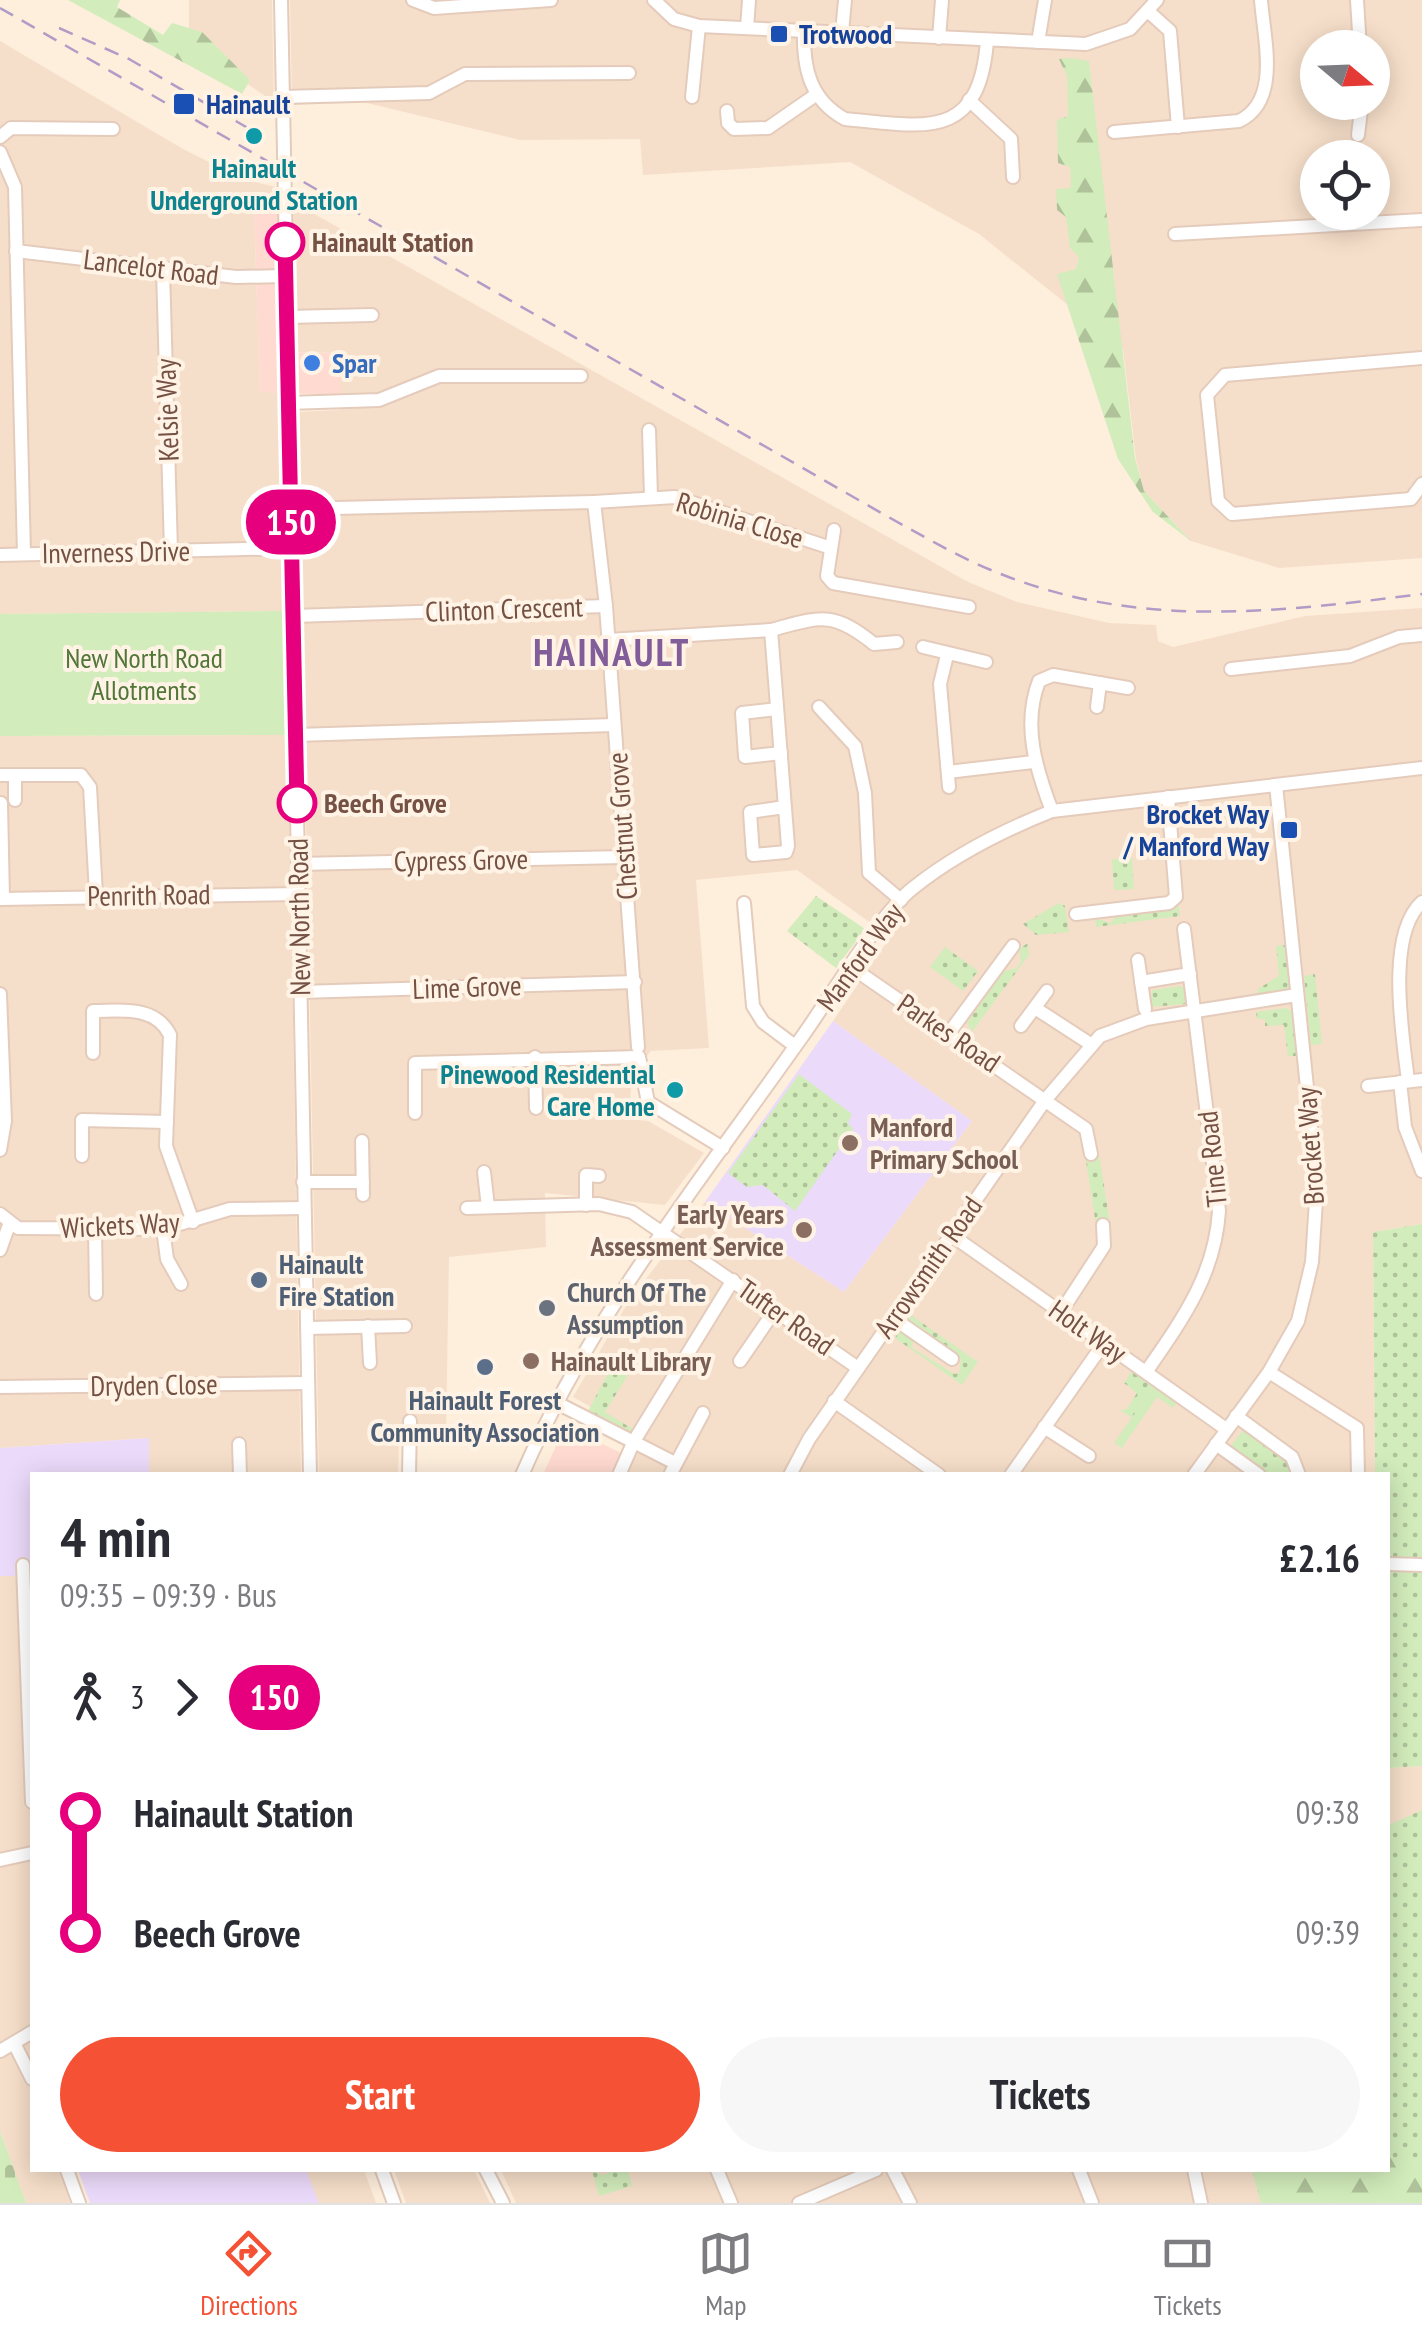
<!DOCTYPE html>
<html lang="en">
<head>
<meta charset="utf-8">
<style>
	body { margin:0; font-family:"PT Sans Narrow",sans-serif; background:#f7f7f7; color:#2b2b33; height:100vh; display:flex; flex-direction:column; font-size:38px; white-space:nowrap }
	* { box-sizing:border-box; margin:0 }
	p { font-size:32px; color:#7c7c81 }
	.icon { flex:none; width:55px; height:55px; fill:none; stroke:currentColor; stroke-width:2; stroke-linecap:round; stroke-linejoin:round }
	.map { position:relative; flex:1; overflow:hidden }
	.side { position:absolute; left:30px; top:1472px; width:1360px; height:700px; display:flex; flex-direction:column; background:#fff; border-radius:0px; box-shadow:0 5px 25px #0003 }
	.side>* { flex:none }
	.badge { padding:0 20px; border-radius:32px; font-size:35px; line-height:65px }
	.needle { width:65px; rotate:109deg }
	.controls { position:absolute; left:1300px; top:30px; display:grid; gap:20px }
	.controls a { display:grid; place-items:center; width:90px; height:90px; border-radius:50%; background:#fff; box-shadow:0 5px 25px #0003; font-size:50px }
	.map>.badge { position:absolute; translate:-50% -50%; box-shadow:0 0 0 5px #fff }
	.legs { display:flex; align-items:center; gap:15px; height:110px; padding:0 30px; font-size:32px }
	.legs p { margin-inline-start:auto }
	.head { display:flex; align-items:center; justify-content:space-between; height:170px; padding:0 30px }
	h1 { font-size:55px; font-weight:700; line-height:75px }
	.button { display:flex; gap:20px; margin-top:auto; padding:20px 30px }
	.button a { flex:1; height:115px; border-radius:60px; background:#f45135; color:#fff; font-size:40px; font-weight:700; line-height:115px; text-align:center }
	.button a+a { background:#f7f7f7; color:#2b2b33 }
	ul { padding:0 30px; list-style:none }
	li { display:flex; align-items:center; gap:35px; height:120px; font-size:38px }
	li i { display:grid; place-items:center; width:15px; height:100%; margin:0 12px; background:currentColor }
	li i::after { content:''; width:25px; height:25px; margin:-12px; border:8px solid; border-radius:50%; background:#fff }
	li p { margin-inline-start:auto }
	li:first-child i { background:linear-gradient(#0000 50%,currentColor 0) }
	li:last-child i { background:linear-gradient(currentColor 50%,#0000 0) }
	.dock { display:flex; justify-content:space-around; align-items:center; height:140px; border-top:2px solid #e1e1e2; background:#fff; font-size:28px; color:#7c7c81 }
	.dock a { display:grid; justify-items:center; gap:5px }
	.dock .active { color:#f45135 }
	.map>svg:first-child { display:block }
	.residential { fill:#f6dfca; fill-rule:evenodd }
	.commercial { fill:#ffdad0 }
	.education { fill:#ecdafa }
	.grass { fill:url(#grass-dots) }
	.forest { fill:url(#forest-firs) }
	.cemetery { fill:url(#cemetery-stones) }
	.garden { fill:#d2ecbb }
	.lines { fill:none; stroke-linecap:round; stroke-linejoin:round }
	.minor-casing { stroke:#e4cbbb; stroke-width:16 }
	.minor { stroke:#fff; stroke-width:12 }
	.rail { stroke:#b09cc7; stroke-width:2.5; stroke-dasharray:15 10; stroke-linecap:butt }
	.line-1-casing { stroke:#fff; stroke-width:22 }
	.line-1 { stroke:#e6007e; stroke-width:15 }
	.transit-dot { fill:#1a4fb4; stroke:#fff3e5; stroke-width:4 }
	.culture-dot { fill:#0f9aa8; stroke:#fff3e5; stroke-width:4 }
	.stop-1-dot { fill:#fff; stroke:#e6007e; stroke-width:5 }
	.shop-dot { fill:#3f7fe0; stroke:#fff3e5; stroke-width:4 }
	.education-dot { fill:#8d6e63; stroke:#fff3e5; stroke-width:4 }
	.service-dot { fill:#5c6f8a; stroke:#fff3e5; stroke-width:4 }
	.worship-dot { fill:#6b7280; stroke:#fff3e5; stroke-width:4 }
	.labels { text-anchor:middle; stroke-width:8; stroke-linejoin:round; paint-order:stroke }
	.transit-label { font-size:28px; font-weight:bold; fill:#164399; stroke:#fff3e5; text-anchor:start }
	.culture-label { font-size:28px; font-weight:bold; fill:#0d838f; stroke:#fff3e5 }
	.stop-label { font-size:28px; font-weight:bold; fill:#755144; stroke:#fff3e5; text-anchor:start }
	.street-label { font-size:28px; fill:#755144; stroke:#fff3e5 }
	.shop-label { font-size:28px; font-weight:bold; fill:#366cbe; stroke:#fff3e5; text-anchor:start }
	.park-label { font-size:28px; fill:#507638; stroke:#fff3e5 }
	.education-label { font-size:28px; font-weight:bold; fill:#785e54; stroke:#fff3e5; text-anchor:start }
	.service-label { font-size:28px; font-weight:bold; fill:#4e5e75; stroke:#fff3e5; text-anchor:start }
	.worship-label { font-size:28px; font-weight:bold; fill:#5b616d; stroke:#fff3e5; text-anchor:start }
	.district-label { font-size:38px; font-weight:bold; letter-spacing:2.5px; fill:#815e99; stroke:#fff3e5 }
</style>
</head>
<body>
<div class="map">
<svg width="1422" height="2203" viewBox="0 0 1422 2203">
	<defs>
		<pattern id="grass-dots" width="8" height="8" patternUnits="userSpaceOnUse" patternTransform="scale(2.5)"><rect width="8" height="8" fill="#d2ecbb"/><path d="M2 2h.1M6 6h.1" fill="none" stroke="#afc29a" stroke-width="1.8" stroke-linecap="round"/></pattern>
		<pattern id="forest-firs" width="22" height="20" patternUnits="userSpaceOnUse" patternTransform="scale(2.5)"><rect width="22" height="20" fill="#d2ecbb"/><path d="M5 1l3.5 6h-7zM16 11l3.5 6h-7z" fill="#afc29a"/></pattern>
		<pattern id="cemetery-stones" width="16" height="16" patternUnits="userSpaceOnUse" patternTransform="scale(2.5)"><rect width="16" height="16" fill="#d2ecbb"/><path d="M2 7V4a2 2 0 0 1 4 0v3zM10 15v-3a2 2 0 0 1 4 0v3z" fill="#afc29a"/></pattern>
	</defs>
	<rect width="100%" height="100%" fill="#feeedc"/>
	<g class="residential">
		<path d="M189 0H272L274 102 218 64 189 31Z"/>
		<path d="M290 0H1147L1145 9 1111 42 1161 0H1422V558L1279 568 1191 541 1144 491 1136 459 1123 349 979 234 850 162 643 175 640 139 520 140 363 102 292 105ZM1318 48H1372V102H1318ZM1318 158H1372V212H1318Z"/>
		<path d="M0 41 183 149 243 179 276 187 278 210 254 211 260 392H281L283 611 0 614Z"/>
		<path d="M293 206 309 211 968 582 1017 602 1109 623 1156 625 1158 641 1173 647 1305 616 1422 608V1224L1373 1232 1375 1475H627L645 1437 573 1397 629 1301 705 1202 844 1292 972 1121 833 1021 890 937 797 870 696 880 709 1048 651 1051 632 1073 629 1119 648 1121 704 1153 665 1205 545 1193 546 1247 449 1257 446 1432 399 1439 398 1475H319L298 412 340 410V353L297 352Z"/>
		<path d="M288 735 301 1475H149L148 1438 0 1448V736Z"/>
		<path d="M32 1573V2079L28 2081 32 2094V2170H59L70 2203H26L0 2131V1574Z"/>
		<path d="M1422 1766V1812L1389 1826 1388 1768Z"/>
		<path d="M305 2170H364L376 2203H318Z"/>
		<path d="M394 2170H474L490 2203H406Z"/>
		<path d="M501 2170H1252L1261 2203H516Z"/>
	</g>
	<g class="commercial">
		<path d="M254 210H278V352L340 353V395L260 392Z"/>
		<path d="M565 1426 623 1454 614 1475H543Z"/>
	</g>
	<g class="education">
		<path d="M833 1021 972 1121 844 1292 705 1202Z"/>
		<path d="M149 1438V1475H32V1576H0V1448Z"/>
		<path d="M78 2170H306L319 2203H90Z"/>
	</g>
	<g class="grass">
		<path d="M1132 858 1134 889 1114 890 1112 859Z"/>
		<path d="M816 896 865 929 836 968 787 931Z"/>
		<path d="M1059 903 1065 906 1069 932 1036 935 1023 924Z"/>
		<path d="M1179 906 1180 916 1096 927 1095 918 1111 923 1116 915Z"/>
		<path d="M1028 943 1029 955 972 1032 967 1023 1004 971 1017 968 1021 962 1019 949Z"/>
		<path d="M1285 945 1290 985 1285 992 1257 994 1258 989 1279 976 1276 946Z"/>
		<path d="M945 947 978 971 963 991 930 967Z"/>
		<path d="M1315 974 1322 1044 1311 1045 1304 976Z"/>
		<path d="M1181 986 1187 991 1185 1004 1151 1007 1152 990Z"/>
		<path d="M1286 1008 1295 1013 1300 1056H1288L1284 1025 1265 1026V1019H1257L1256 1012Z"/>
		<path d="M799 1074 852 1114 848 1123 853 1129 795 1211 763 1185 747 1187 728 1173Z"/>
		<path d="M1099 1154 1110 1224 1096 1225 1085 1155Z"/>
		<path d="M1422 1224V1560L1388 1559V1475H1375L1373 1232Z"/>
		<path d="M911 1315 978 1362 962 1385 895 1338 900 1330 915 1340 911 1347 954 1374 959 1373 961 1359 906 1324Z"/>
		<path d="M612 1366 628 1375 605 1412 636 1431 629 1434 588 1411Z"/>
		<path d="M1132 1371 1154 1386 1132 1418 1120 1410 1127 1409 1137 1393 1124 1383Z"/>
		<path d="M1245 1428 1293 1464V1475H1267L1230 1447Z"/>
		<path d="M1388 1571 1422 1572V1766L1388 1768Z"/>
		<path d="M1422 1810V2203H1261L1252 2170H1388V1818L1389 1825Z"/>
		<path d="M615 2170H628L632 2186 599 2196 592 2171 603 2175Z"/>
	</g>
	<g class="forest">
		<path d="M68 0H120L117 7 163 35 172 23 202 32 250 80 242 94Z"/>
		<path d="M1070 58 1089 61 1135 458 1144 491 1191 541 1153 512 1118 459 1057 274 1076 269 1079 257 1070 248 1066 217 1057 210 1056 189 1071 188 1070 167 1058 163 1057 120 1068 116 1067 76 1059 59Z"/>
		<path d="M1422 2157V2203H1261L1252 2170H1388V2158Z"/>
	</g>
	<path class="cemetery" d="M0 2131 26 2203H0Z"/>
	<g class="garden">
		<path d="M283 611 288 735 0 736V614Z"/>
		<path d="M1154 1386 1177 1402 1173 1408 1157 1397 1122 1448 1114 1443Z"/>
	</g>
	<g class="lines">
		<g class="minor-casing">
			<g id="minor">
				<path d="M281 0 310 1475"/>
				<path d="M413 0 434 8 551 0"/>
				<path d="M654 0 674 19 699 26 1086 44 1130 29 1157 0"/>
				<path d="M1357 0 1360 48"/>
				<path d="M1149 12 1170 31 1178 127"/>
				<path d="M747 28 749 0"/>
				<path d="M804 31C803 68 810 100 845 119 923 126 979 143 987 41"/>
				<path d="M842 32 845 0"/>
				<path d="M939 38 942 0"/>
				<path d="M1038 42 1045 0"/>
				<path d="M282 97 429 93 465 74 629 73"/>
				<path d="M692 97 699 26"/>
				<path d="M969 100 1011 139 1013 177"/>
				<path d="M727 111 728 123 734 129 768 128 817 94"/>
				<path d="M1114 132 1239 121C1281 101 1264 40 1261 0"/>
				<path d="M1358 135 1362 102"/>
				<path d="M0 137 11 128 113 129"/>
				<path d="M0 152 15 187 24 554"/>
				<path d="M1175 234 1422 220"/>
				<path d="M16 251 236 277 286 276"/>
				<path d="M163 269 171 551"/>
				<path d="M287 317 372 315"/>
				<path d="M1422 358 1225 375 1207 395 1218 501 1232 514 1411 499 1422 484"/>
				<path d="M288 403 379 400 439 376H581"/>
				<path d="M649 430 651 497"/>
				<path d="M594 502 675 497 828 547"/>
				<path d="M291 509 594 502 606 606 294 616"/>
				<path d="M834 530 827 576 833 583 969 607"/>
				<path d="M0 555 292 548"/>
				<path d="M606 606 638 1047"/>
				<path d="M771 630C820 617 832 610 874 644L897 642"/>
				<path d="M608 640 771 630C777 702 782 774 788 846L786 852 753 855 750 812 785 807"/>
				<path d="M923 647 986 662"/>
				<path d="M947 655 940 684 949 787"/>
				<path d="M1231 669 1350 656 1399 637 1422 635"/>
				<path d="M819 707 855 746 865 793 869 873 901 900"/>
				<path d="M1097 707 1100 683"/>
				<path d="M777 709 742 713 745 757 781 753"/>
				<path d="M296 735 614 725"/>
				<path d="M948 772 1033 762"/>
				<path d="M1 775H81L90 787 96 894"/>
				<path d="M15 800V775"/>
				<path d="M1 803 3 899"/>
				<path d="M1052 811C1036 769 1022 725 1039 681L1053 675 1128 688"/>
				<path d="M298 864 624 857"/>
				<path d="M0 899 299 894"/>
				<path d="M744 903 753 1006 763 1022 795 1046"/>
				<path d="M1076 914 1169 903 1176 897 1168 797"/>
				<path d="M1138 960 1145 1009"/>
				<path d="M851 967 1086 1129 1091 1154"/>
				<path d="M1141 982 1190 974"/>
				<path d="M300 992 635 982"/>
				<path d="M1035 1008 1092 1045"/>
				<path d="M1021 1026 1047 991"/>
				<path d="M949 1033 1013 946"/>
				<path d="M93 1053V1011C122 1011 155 1005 170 1035L166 1146 193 1222"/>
				<path d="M535 1057 536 1108"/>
				<path d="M1408 1081C1403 1037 1385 935 1422 902"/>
				<path d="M1400 1082 1405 1127 1422 1171"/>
				<path d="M1368 1086 1422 1080"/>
				<path d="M415 1113V1063L639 1057 648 1102 723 1148"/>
				<path d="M362 1141 363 1195"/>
				<path d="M0 1150 5 1121 0 994"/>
				<path d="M82 1156V1120L167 1122"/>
				<path d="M484 1172 488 1207"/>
				<path d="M303 1182H363"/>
				<path d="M586 1205V1175L599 1176"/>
				<path d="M467 1208 599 1204 632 1212 858 1368"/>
				<path d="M0 1214 18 1228 163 1229 230 1209 304 1208"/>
				<path d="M95 1228 96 1294"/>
				<path d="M163 1229 167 1259 181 1284"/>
				<path d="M950 1234 1226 1429"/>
				<path d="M0 1250 9 1225"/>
				<path d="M1061 1312 1104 1246 1103 1225"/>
				<path d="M893 1318 952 1359"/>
				<path d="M368 1326 370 1363"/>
				<path d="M307 1328 405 1326"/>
				<path d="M740 1361 775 1310"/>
				<path d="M1146 1372C1182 1320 1215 1275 1219 1211L1184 929"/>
				<path d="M1269 1372 1357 1428 1358 1475"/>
				<path d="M0 1387 308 1383"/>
				<path d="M834 1401 939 1475"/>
				<path d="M555 1402 675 1463"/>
				<path d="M1236 1416 1292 1457 1299 1475"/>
				<path d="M1044 1427 1089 1456"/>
				<path d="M239 1444 240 1475"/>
				<path d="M1216 1444 1259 1475"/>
				<path d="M409 1475 410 1421"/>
				<path d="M522 1475C591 1315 704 1176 804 1034 831 996 879 915 913 888 953 856 1004 830 1052 811L1422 768"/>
				<path d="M619 1475 634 1441 733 1280"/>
				<path d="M670 1475 703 1413"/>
				<path d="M790 1475 809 1439 1046 1099 1100 1036 1146 1019 1297 995"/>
				<path d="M1011 1475 1104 1343"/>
				<path d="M1194 1475 1269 1372 1298 1321 1312 1262 1317 1185 1276 785"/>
				<path d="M1388 1564 1422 1565"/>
				<path d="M23 1565 32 1802"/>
				<path d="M0 1860 32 1853"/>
				<path d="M15 2045 32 2079"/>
				<path d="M0 2051 32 2032"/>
				<path d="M67 2170 79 2203"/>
				<path d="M382 2170 394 2203"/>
				<path d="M486 2170 503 2203"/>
				<path d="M717 2170 731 2203"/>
				<path d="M893 2170 910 2203"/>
				<path d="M1079 2170 1092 2203"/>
				<path d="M1194 2170 1201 2203"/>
				<path d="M799 2203 876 2170"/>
			</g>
		</g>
		<use href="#minor" class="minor"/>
		<g class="rail">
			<path d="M0 8 883 514C923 536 963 560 1006 576 1143 629 1280 612 1422 594"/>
			<path d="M59 28 129 59 253 131"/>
		</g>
	</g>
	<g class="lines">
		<g class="line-1-casing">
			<path id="line-1" d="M285 242 297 803"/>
		</g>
		<use href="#line-1" class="line-1"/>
	</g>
	<g class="transit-dot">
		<rect x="769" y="24" width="20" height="20" rx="5"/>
		<rect x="172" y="92" width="24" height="24" rx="5"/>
		<rect x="1279" y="820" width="20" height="20" rx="5"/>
	</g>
	<g class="culture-dot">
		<circle cx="254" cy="136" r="10"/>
		<circle cx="675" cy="1090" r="10"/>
	</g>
	<g class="stop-1-dot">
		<circle cx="285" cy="242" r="18"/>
		<circle cx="297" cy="803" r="18"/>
	</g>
	<circle class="shop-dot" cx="312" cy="363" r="10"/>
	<g class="education-dot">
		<circle cx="850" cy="1143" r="10"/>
		<circle cx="804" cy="1230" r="10"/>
		<circle cx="531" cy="1361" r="10"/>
	</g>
	<g class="service-dot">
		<circle cx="259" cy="1280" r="10"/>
		<circle cx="485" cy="1367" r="10"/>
	</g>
	<circle class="worship-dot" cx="547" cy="1308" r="10"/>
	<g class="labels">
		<g class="transit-label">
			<text x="799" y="44">Trotwood</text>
			<text x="206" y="114">Hainault</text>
			<text x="1269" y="824" text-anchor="end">Brocket Way<tspan x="1269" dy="32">/ Manford Way</tspan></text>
		</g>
		<g class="culture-label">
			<text x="254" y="178">Hainault<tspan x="254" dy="32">Underground Station</tspan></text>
			<text x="655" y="1084" text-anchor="end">Pinewood Residential<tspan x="655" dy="32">Care Home</tspan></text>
		</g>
		<g class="stop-label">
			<text x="312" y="252">Hainault Station</text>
			<text x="324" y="813">Beech Grove</text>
		</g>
		<g class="street-label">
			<text transform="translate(151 267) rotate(7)" y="10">Lancelot Road</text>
			<text transform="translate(167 410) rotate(-92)" y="10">Kelsie Way</text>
			<text transform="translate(740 520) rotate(17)" y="10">Robinia Close</text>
			<text transform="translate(116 552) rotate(-1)" y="10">Inverness Drive</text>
			<text transform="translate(504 609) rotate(-2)" y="10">Clinton Crescent</text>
			<text transform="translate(622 826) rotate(-94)" y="10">Chestnut Grove</text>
			<text transform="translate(461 860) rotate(-1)" y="10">Cypress Grove</text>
			<text transform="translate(149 895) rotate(-1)" y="10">Penrith Road</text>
			<text transform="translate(299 917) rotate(-91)" y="10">New North Road</text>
			<text transform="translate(860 957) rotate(-54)" y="10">Manford Way</text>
			<text transform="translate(467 987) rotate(-2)" y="10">Lime Grove</text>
			<text transform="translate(949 1033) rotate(34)" y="10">Parkes Road</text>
			<text transform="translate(1310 1146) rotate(-94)" y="10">Brocket Way</text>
			<text transform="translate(1212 1159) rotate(-96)" y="10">Tine Road</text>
			<text transform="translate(120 1225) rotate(-3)" y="10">Wickets Way</text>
			<text transform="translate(928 1267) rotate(-55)" y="10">Arrowsmith Road</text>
			<text transform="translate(786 1317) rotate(35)" y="10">Tufter Road</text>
			<text transform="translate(1088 1331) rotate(35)" y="10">Holt Way</text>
			<text transform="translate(154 1385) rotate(-1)" y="10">Dryden Close</text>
		</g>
		<g class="shop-label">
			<text x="332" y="373">Spar</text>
		</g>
		<g class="park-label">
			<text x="144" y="668">New North Road<tspan x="144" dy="32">Allotments</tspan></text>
		</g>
		<g class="education-label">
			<text x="870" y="1137">Manford<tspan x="870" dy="32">Primary School</tspan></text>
			<text x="784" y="1224" text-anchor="end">Early Years<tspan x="784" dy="32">Assessment Service</tspan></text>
			<text x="551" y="1371">Hainault Library</text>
		</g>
		<g class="service-label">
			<text x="279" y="1274">Hainault<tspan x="279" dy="32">Fire Station</tspan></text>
			<text x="485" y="1410" text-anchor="middle">Hainault Forest<tspan x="485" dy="32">Community Association</tspan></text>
		</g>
		<g class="worship-label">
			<text x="567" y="1302">Church Of The<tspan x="567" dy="32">Assumption</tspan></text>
		</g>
		<g class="district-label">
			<text x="612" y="666">HAINAULT</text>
		</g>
	</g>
</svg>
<div class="controls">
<a><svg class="needle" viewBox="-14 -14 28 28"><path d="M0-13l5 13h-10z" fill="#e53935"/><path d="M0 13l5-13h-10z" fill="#7c7c81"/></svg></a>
<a><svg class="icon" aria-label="locate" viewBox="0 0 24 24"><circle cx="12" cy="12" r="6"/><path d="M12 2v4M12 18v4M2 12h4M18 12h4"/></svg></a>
</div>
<b class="badge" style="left:291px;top:522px;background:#e6007e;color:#fff">150</b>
<section class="side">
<div class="head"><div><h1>4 min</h1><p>09:35 – 09:39 · Bus</p></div><b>£2.16</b></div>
<div class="legs"><svg class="icon" aria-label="walk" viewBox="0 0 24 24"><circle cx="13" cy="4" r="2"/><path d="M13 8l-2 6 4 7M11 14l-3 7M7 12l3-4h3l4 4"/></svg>3<svg class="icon" aria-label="forward" viewBox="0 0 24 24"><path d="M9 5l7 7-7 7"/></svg><b class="badge" style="background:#e6007e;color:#fff">150</b></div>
<ul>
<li><i style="color:#e6007e"></i><b>Hainault Station</b><p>09:38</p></li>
<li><i style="color:#e6007e"></i><b>Beech Grove</b><p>09:39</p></li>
</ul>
<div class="button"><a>Start</a><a>Tickets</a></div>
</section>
</div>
<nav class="dock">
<a class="active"><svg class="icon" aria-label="directions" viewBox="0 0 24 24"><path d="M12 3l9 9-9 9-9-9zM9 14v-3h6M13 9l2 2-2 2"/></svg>Directions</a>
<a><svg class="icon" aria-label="map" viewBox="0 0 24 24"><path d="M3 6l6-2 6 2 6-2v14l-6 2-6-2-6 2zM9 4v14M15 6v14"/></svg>Map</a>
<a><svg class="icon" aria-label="tickets" viewBox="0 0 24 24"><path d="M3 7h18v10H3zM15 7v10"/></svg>Tickets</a>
</nav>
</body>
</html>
